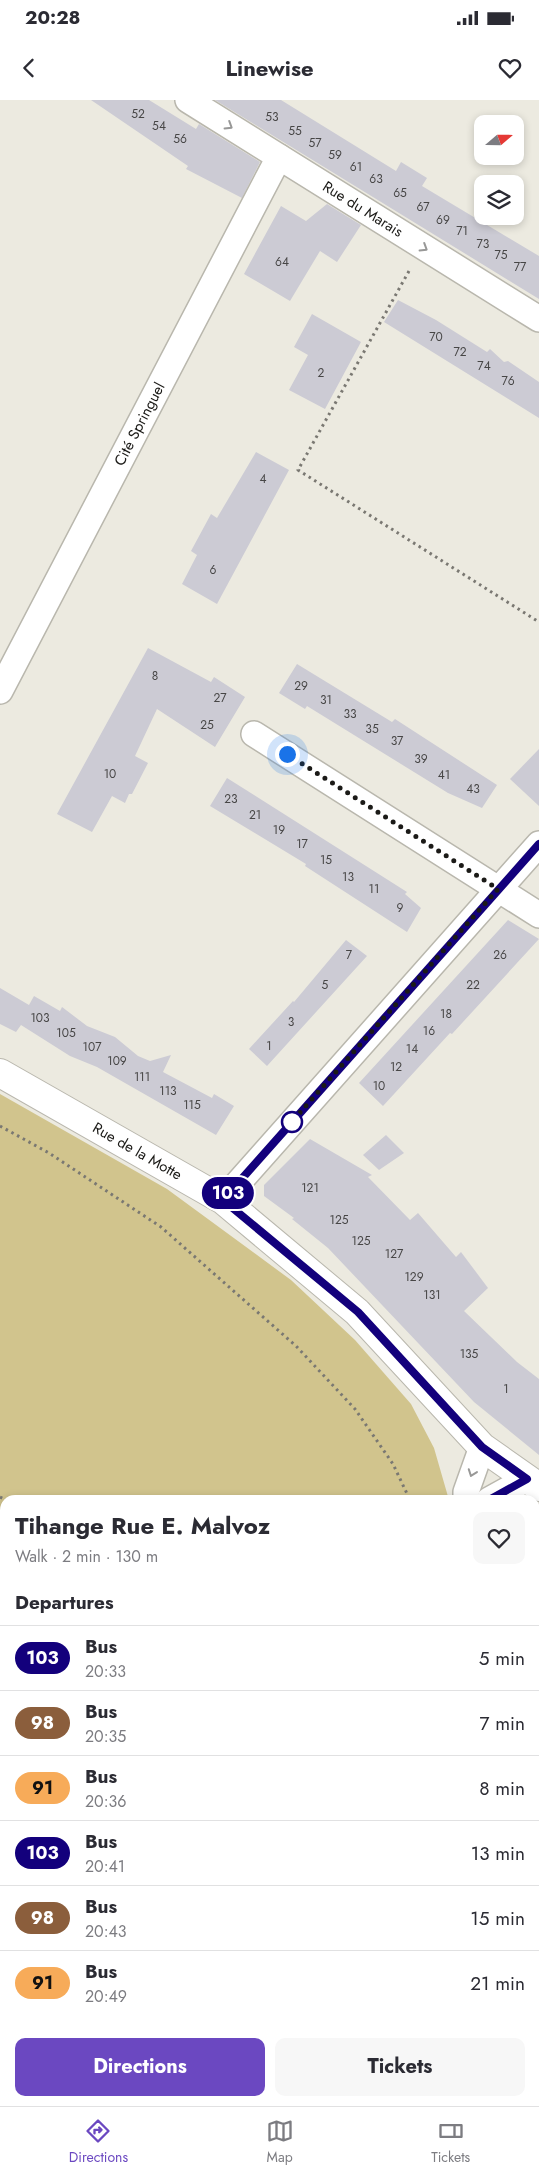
<!DOCTYPE html>
<html lang="en">
<head>
<meta charset="utf-8">
<style>
	body { margin:0; font-family:Jost,sans-serif; background:#f7f7f7; color:#2b2b33; height:100vh; display:flex; flex-direction:column; font-size:19px; white-space:nowrap }
	* { box-sizing:border-box; margin:0 }
	p { font-size:16px; color:#7c7c81 }
	.icon { flex:none; width:28px; height:28px; fill:none; stroke:currentColor; stroke-width:2; stroke-linecap:round; stroke-linejoin:round }
	.map { position:relative; flex:1; overflow:hidden }
	.sheet { position:absolute; left:0px; top:1395px; width:540px; height:611px; display:flex; flex-direction:column; background:#fff; border-radius:15px 15px 0 0; box-shadow:0 2px 8px #0003 }
	.sheet>* { flex:none }
	.badge { padding:0 10px; border-radius:16px; font-size:18px; line-height:32px }
	.needle { width:32px; rotate:70deg }
	.controls { position:absolute; left:474px; top:15px; display:grid; gap:10px }
	.controls a { display:grid; place-items:center; width:50px; height:50px; border-radius:10px; background:#fff; box-shadow:0 2px 8px #0003; font-size:25px }
	.you { position:absolute; width:25px; height:25px; margin:-12px; border:4px solid #fff; border-radius:50%; background:#1a73e8; box-shadow:0 0 0 8px #1a73e833 }
	.map>.badge { position:absolute; translate:-50% -50%; box-shadow:0 0 0 2px #fff }
	h2 { padding:0 15px; font-size:19px; line-height:45px }
	.round { display:grid; place-items:center; flex:none; width:52px; height:52px; border-radius:10px; background:#f7f7f7 }
	.summary { display:flex; align-items:center; justify-content:space-between; height:85px; padding:0 15px }
	h1 { font-size:24px; font-weight:700; line-height:38px }
	.action { display:flex; gap:10px; margin-top:auto; padding:10px 15px }
	.action a { flex:1; height:58px; border-radius:10px; background:#6b48c1; color:#fff; font-size:20px; font-weight:700; line-height:58px; text-align:center }
	.action a+a { background:#f7f7f7; color:#2b2b33 }
	ul { padding:0; list-style:none }
	li { display:flex; align-items:center; gap:15px; height:65px; padding:0 15px; border-top:1px solid #e1e1e2 }
	li div { flex:1 }
	li b { display:block; font-size:19px }
	li em { font-style:normal }
	li .badge { min-width:55px; font-weight:700; text-align:center }
	.status { display:flex; justify-content:space-between; align-items:center; height:35px; padding:0 25px; background:#fff; direction:ltr }
	.status svg { height:14px; fill:currentColor }
	header { display:flex; justify-content:space-between; align-items:center; height:65px; padding:0 15px; background:#fff; font-size:22px; font-weight:700 }
	.dock { display:flex; justify-content:space-around; align-items:center; height:70px; border-top:1px solid #e1e1e2; background:#fff; font-size:14px; color:#7c7c81 }
	.dock a { display:grid; justify-items:center; gap:2px }
	.dock .selected { color:#6b48c1 }
	.map>svg:first-child { display:block }
	.green { fill:#d1c48d }
	.building { fill:#cccbd4 }
	.lines { fill:none; stroke-linecap:round; stroke-linejoin:round }
	.minor-casing { stroke:#b9b7ad; stroke-width:28 }
	.tertiary-casing { stroke:#b9b7ad; stroke-width:30 }
	.path { stroke:#7a7872; stroke-width:3; stroke-dasharray:2.5 4; stroke-linecap:butt }
	.minor { stroke:#fff; stroke-width:25 }
	.tertiary { stroke:#fff; stroke-width:28 }
	.oneway { stroke:#989897 }
	.line-casing { stroke:#fff; stroke-width:11 }
	.line { stroke:#13007c; stroke-width:8 }
	.walk { stroke:#1b1a17; stroke-width:5; stroke-dasharray:0 9 }
	.stop-dot { fill:#fff; stroke:#13007c; stroke-width:2.5 }
	.labels { text-anchor:middle; stroke-width:4; stroke-linejoin:round; paint-order:stroke }
	.number-label { font-size:12px; fill:#474646 }
	.street-label { font-size:15px; fill:#1b1a17; stroke:#f9f7ed }
</style>
</head>
<body>
<div class="status"><b>20:28</b><svg viewBox="0 0 49 12"><path d="M0 12V9h3v3zM5 12V6h3v6zM10 12V3h3v9zM15 12V0h3v12zM26 1h20v11H26zM47 4h2v5h-2z"/></svg></div>
<header><svg class="icon" aria-label="back" viewBox="0 0 24 24"><path d="M15 5l-7 7 7 7"/></svg>Linewise<svg class="icon" aria-label="heart" viewBox="0 0 24 24"><path d="M12 20l-8-8c-3-5 5-10 8-4 3-6 11-1 8 4z"/></svg></header>
<div class="map">
<svg width="539" height="2006" viewBox="0 0 539 2006">
	<rect width="100%" height="100%" fill="#eceae0"/>
	<path class="green" d="M0 994 167 1089 291 1180 355 1240 411 1304 434 1348 449 1400H5V2001H310L306 2006H0Z"/>
	<g class="building">
		<path d="M91 0H149L196 29 199 24 260 62 242 98 186 69 188 66Z"/>
		<path d="M215 0H281L396 71 401 62 427 78 422 86 539 156V199Z"/>
		<path d="M327 104 361 125 337 162 320 151 290 201 244 174 281 106 306 121Z"/>
		<path d="M398 200 436 220 487 252 490 249 504 262 508 261 539 282V318L384 222Z"/>
		<path d="M312 214 361 242 325 309 289 290 308 255 294 247Z"/>
		<path d="M256 352 289 370 217 504 182 484 197 455 191 451 211 414 217 418Z"/>
		<path d="M148 548 211 582 214 577 245 597 215 647 157 609 135 656 148 663 132 694H129L125 703 112 696 92 732 57 714Z"/>
		<path d="M297 564 392 622 395 619 497 685 482 708 448 693 307 606 305 609 279 593Z"/>
		<path d="M539 649V706L510 679Z"/>
		<path d="M227 678 407 792 405 794 421 808 407 832 305 766 306 764 210 706Z"/>
		<path d="M508 820 539 839 452 934 450 933 383 1006 359 983Z"/>
		<path d="M346 840 367 856 267 966 249 949 293 901 294 902Z"/>
		<path d="M0 888 29 905 34 896 60 911 62 907 87 926 115 937 138 956 150 961 171 955 163 972 212 998 214 994 234 1006 216 1035 97 967 70 956 21 925 16 932 0 924Z"/>
		<path d="M386 1035 404 1053 379 1070 363 1055Z"/>
		<path d="M310 1039 372 1075 368 1077 410 1120 418 1113 456 1157 461 1152 488 1188 464 1211 517 1262 539 1279V1355L474 1302 328 1148 292 1119 294 1118 264 1096V1085Z"/>
	</g>
	<g class="lines">
		<g class="minor-casing">
			<g id="minor">
				<path id="s1" d="M188 0 539 219"/>
				<path id="s2" d="M0 591 279 57"/>
				<path d="M254 634 539 815"/>
				<path d="M223 1100 539 744"/>
				<path d="M466 1400V1392L482 1347"/>
				<path d="M489 1400 527 1379"/>
				<path d="M535 1577 539 1581"/>
			</g>
		</g>
		<g class="tertiary-casing">
			<g id="tertiary">
				<path id="s3" d="M0 973 223 1100 357 1212 482 1347 539 1387"/>
			</g>
		</g>
		<g class="path">
			<path d="M409 171 298 370 539 522"/>
			<path d="M0 1026 49 1053 161 1127 296 1246 355 1309 393 1364 410 1400"/>
			<path d="M0 1397 6 1400"/>
			<path d="M0 1987 5 1993"/>
			<path d="M11 2001 15 2006"/>
			<path d="M109 2006 116 2001"/>
		</g>
		<use href="#minor" class="minor"/>
		<use href="#tertiary" class="tertiary"/>
	</g>
	<defs><path id="oneway-chevron" d="M-2-3.5L2.5 0L-2 3.5" fill="none" stroke-width="1.6" stroke-linecap="round" stroke-linejoin="round" transform="scale(1.25)"/></defs>
	<g class="oneway">
		<use href="#oneway-chevron" transform="translate(229 26) rotate(32)"/>
		<use href="#oneway-chevron" transform="translate(424 148) rotate(32)"/>
		<use href="#oneway-chevron" transform="translate(472 1373) rotate(110)"/>
	</g>
	<g class="lines">
		<g class="line-casing">
			<path id="line" d="M489 1400 527 1379 482 1347 358 1212 223 1100 539 744"/>
		</g>
		<use href="#line" class="line"/>
		<path class="walk" d="M287 654 498 789 288 1026 292 1022"/>
	</g>
	<circle class="stop-dot" cx="292" cy="1022" r="10"/>
	<g class="labels">
		<g class="number-label">
			<text x="138" y="18">52</text>
			<text x="272" y="21">53</text>
			<text x="159" y="30">54</text>
			<text x="295" y="35">55</text>
			<text x="180" y="43">56</text>
			<text x="315" y="47">57</text>
			<text x="335" y="59">59</text>
			<text x="356" y="71">61</text>
			<text x="376" y="83">63</text>
			<text x="400" y="97">65</text>
			<text x="423" y="111">67</text>
			<text x="443" y="124">69</text>
			<text x="462" y="135">71</text>
			<text x="483" y="148">73</text>
			<text x="501" y="159">75</text>
			<text x="282" y="166">64</text>
			<text x="520" y="171">77</text>
			<text x="436" y="241">70</text>
			<text x="460" y="256">72</text>
			<text x="484" y="270">74</text>
			<text x="321" y="277">2</text>
			<text x="508" y="285">76</text>
			<text x="263" y="383">4</text>
			<text x="213" y="474">6</text>
			<text x="155" y="580">8</text>
			<text x="301" y="590">29</text>
			<text x="220" y="602">27</text>
			<text x="326" y="604">31</text>
			<text x="350" y="618">33</text>
			<text x="207" y="629">25</text>
			<text x="372" y="633">35</text>
			<text x="397" y="645">37</text>
			<text x="421" y="663">39</text>
			<text x="110" y="678">10</text>
			<text x="444" y="679">41</text>
			<text x="473" y="693">43</text>
			<text x="231" y="703">23</text>
			<text x="255" y="719">21</text>
			<text x="279" y="734">19</text>
			<text x="302" y="748">17</text>
			<text x="326" y="764">15</text>
			<text x="348" y="781">13</text>
			<text x="374" y="793">11</text>
			<text x="400" y="812">9</text>
			<text x="349" y="859">7</text>
			<text x="500" y="859">26</text>
			<text x="325" y="889">5</text>
			<text x="473" y="889">22</text>
			<text x="446" y="918">18</text>
			<text x="40" y="922">103</text>
			<text x="291" y="926">3</text>
			<text x="429" y="935">16</text>
			<text x="66" y="937">105</text>
			<text x="269" y="950">1</text>
			<text x="92" y="951">107</text>
			<text x="412" y="953">14</text>
			<text x="117" y="965">109</text>
			<text x="396" y="971">12</text>
			<text x="142" y="981">111</text>
			<text x="379" y="990">10</text>
			<text x="168" y="995">113</text>
			<text x="192" y="1009">115</text>
			<text x="310" y="1092">121</text>
			<text x="339" y="1124">125</text>
			<text x="361" y="1145">125</text>
			<text x="394" y="1158">127</text>
			<text x="414" y="1181">129</text>
			<text x="432" y="1199">131</text>
			<text x="469" y="1258">135</text>
			<text x="506" y="1293">1</text>
		</g>
		<g class="street-label">
			<text dy="5" stroke="none"><textPath href="#s1" startOffset="206">Rue du Marais</textPath></text>
			<text dy="5" stroke="none"><textPath href="#s2" startOffset="301">Cité Springuel</textPath></text>
			<text dy="5" stroke="none"><textPath href="#s3" startOffset="158">Rue de la Motte</textPath></text>
		</g>
	</g>
</svg>
<div class="controls">
<a><svg class="needle" viewBox="-14 -14 28 28"><path d="M0-13l5 13h-10z" fill="#e53935"/><path d="M0 13l5-13h-10z" fill="#7c7c81"/></svg></a>
<a><svg class="icon" aria-label="layers" viewBox="0 0 24 24"><path d="M12 4l9 5-9 5-9-5zM3 14l9 5 9-5"/></svg></a>
</div>
<div class="you" style="left:287px;top:654px"></div>
<b class="badge" style="left:228px;top:1093px;background:#13007c;color:#fff">103</b>
<section class="sheet">
<div class="summary"><div><h1>Tihange Rue E. Malvoz</h1><p>Walk · 2 min · 130 m</p></div><a class="round"><svg class="icon" aria-label="heart" viewBox="0 0 24 24"><path d="M12 20l-8-8c-3-5 5-10 8-4 3-6 11-1 8 4z"/></svg></a></div>
<h2>Departures</h2>
<ul>
<li><span class="badge" style="background:#13007c;color:#fff">103</span><div><b>Bus</b><p>20:33</p></div><em>5 min</em></li>
<li><span class="badge" style="background:#8b5e3c;color:#fff">98</span><div><b>Bus</b><p>20:35</p></div><em>7 min</em></li>
<li><span class="badge" style="background:#f7ab59;color:#111">91</span><div><b>Bus</b><p>20:36</p></div><em>8 min</em></li>
<li><span class="badge" style="background:#13007c;color:#fff">103</span><div><b>Bus</b><p>20:41</p></div><em>13 min</em></li>
<li><span class="badge" style="background:#8b5e3c;color:#fff">98</span><div><b>Bus</b><p>20:43</p></div><em>15 min</em></li>
<li><span class="badge" style="background:#f7ab59;color:#111">91</span><div><b>Bus</b><p>20:49</p></div><em>21 min</em></li>
</ul>
<div class="action"><a>Directions</a><a>Tickets</a></div>
</section>
</div>
<nav class="dock">
<a class="selected"><svg class="icon" aria-label="directions" viewBox="0 0 24 24"><path d="M12 3l9 9-9 9-9-9zM9 14v-3h6M13 9l2 2-2 2"/></svg>Directions</a>
<a><svg class="icon" aria-label="map" viewBox="0 0 24 24"><path d="M3 6l6-2 6 2 6-2v14l-6 2-6-2-6 2zM9 4v14M15 6v14"/></svg>Map</a>
<a><svg class="icon" aria-label="tickets" viewBox="0 0 24 24"><path d="M3 7h18v10H3zM15 7v10"/></svg>Tickets</a>
</nav>
</body>
</html>
